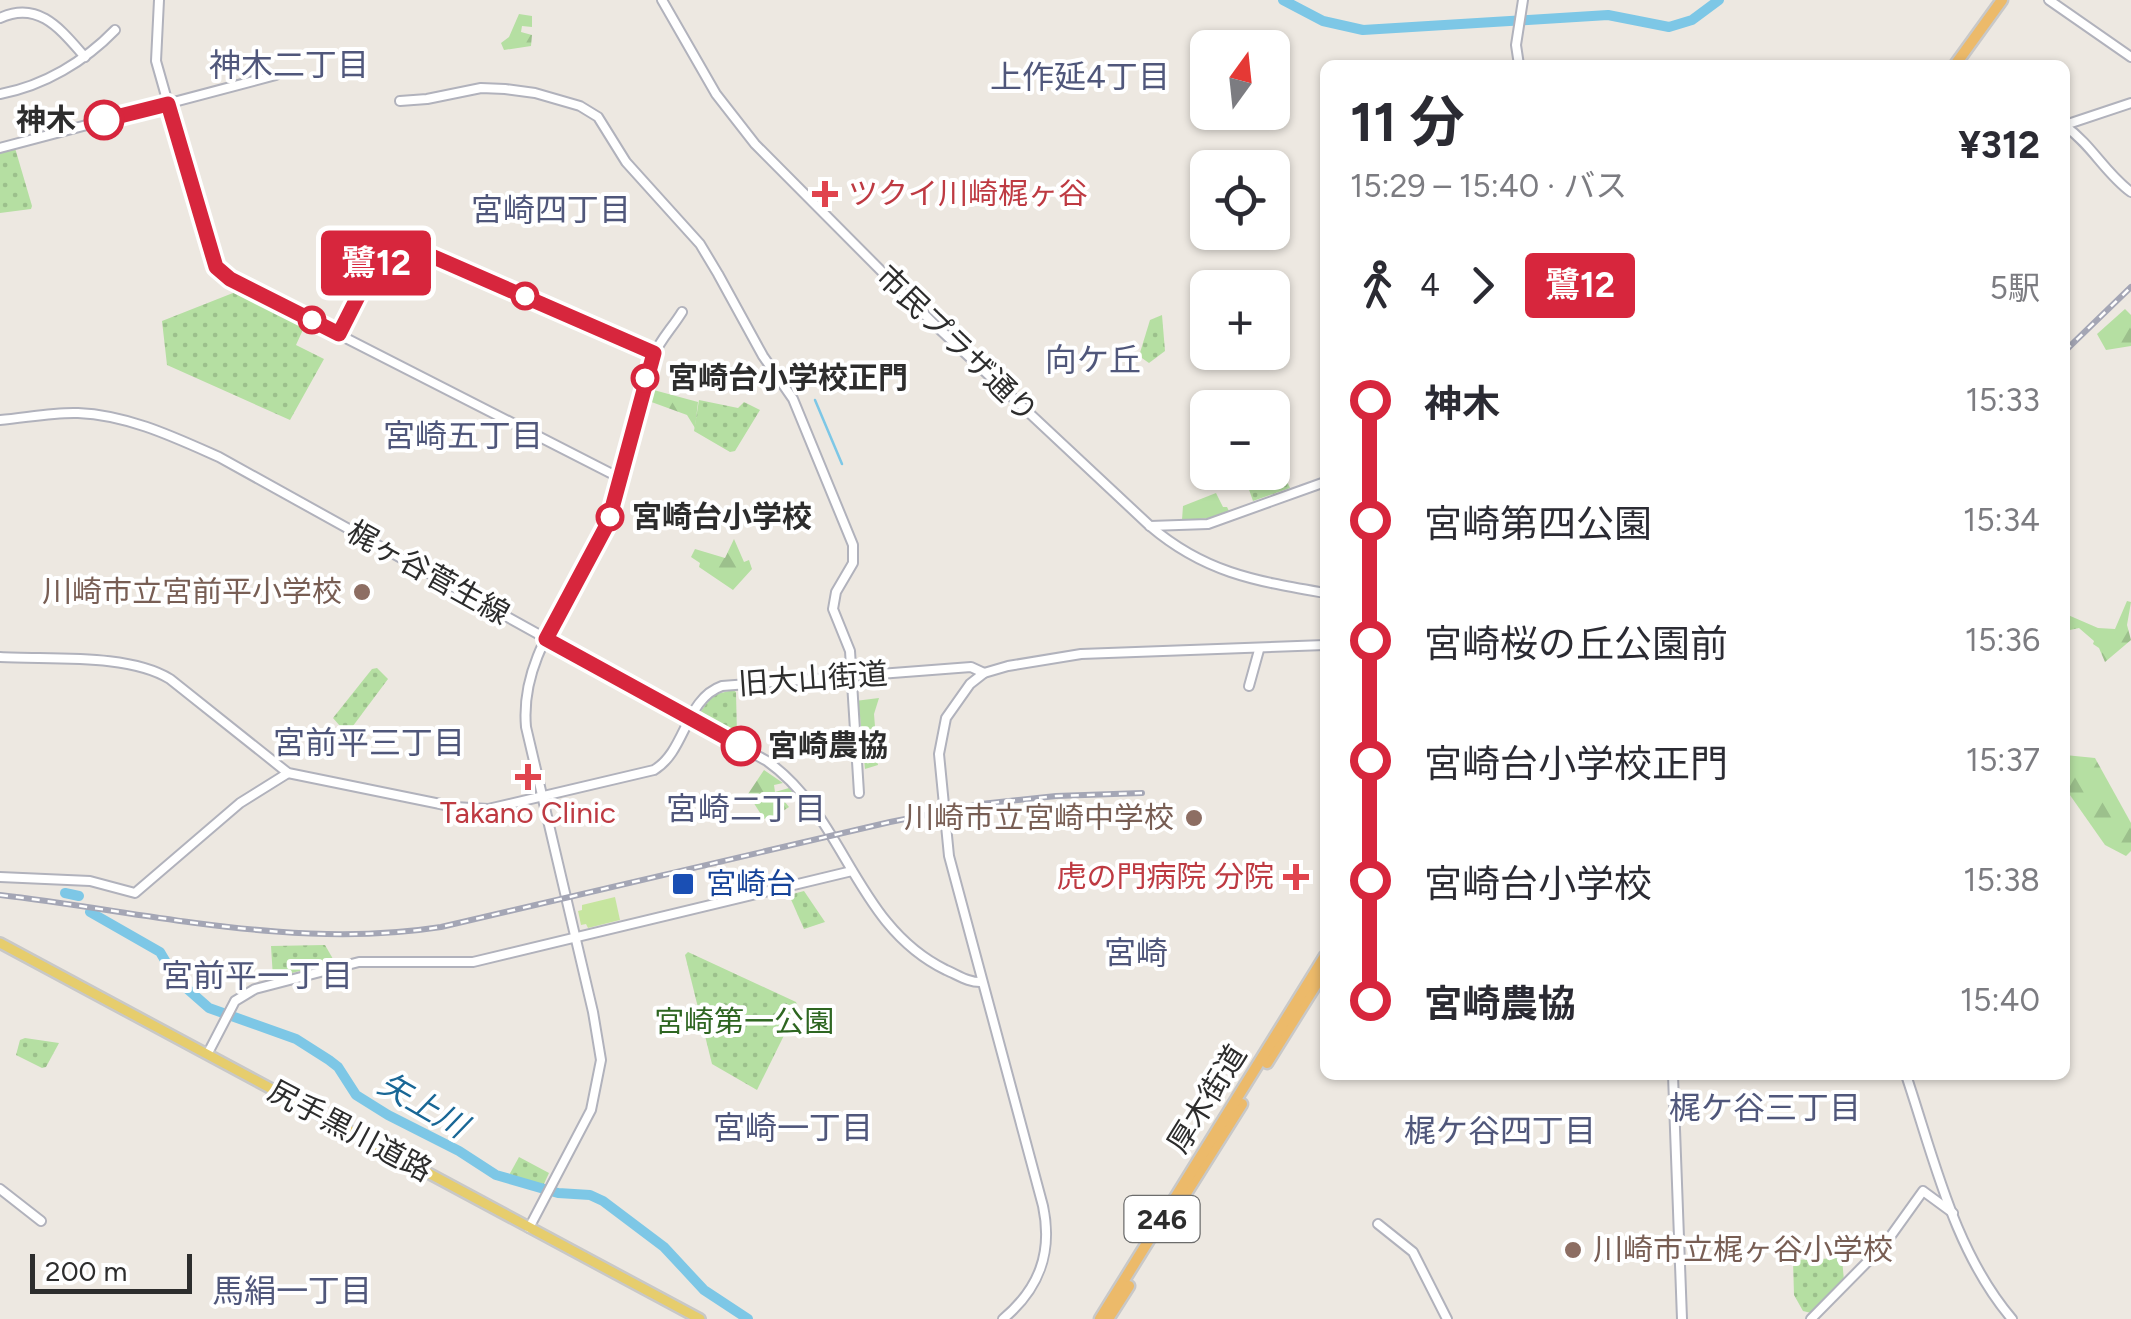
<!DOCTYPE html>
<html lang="ja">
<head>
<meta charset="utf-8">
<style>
	body { margin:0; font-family:Figtree,"Noto Sans JP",sans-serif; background:#f2f2f3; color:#2b2b33; height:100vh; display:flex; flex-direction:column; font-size:38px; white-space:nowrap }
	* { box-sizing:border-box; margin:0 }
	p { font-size:32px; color:#7c7c81 }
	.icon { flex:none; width:55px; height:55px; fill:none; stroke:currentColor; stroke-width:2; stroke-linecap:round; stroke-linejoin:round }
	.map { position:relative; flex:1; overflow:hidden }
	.side { position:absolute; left:1320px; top:60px; width:750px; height:1020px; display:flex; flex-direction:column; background:#fff; border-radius:15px; box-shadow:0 2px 8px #0004 }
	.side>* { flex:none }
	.badge { padding:0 20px; border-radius:8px; font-size:35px; line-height:65px }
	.needle { width:65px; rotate:15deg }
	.buttons { position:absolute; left:1190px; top:30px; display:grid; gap:20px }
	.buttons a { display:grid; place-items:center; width:100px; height:100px; border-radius:15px; background:#fff; box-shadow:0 2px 8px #0004; font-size:50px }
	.scale { position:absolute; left:30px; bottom:25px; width:162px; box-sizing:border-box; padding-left:10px; border:5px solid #2d2d2d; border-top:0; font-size:28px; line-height:35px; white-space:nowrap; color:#2d2d2d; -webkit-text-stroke:8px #fff; paint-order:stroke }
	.map>.badge { position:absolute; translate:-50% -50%; box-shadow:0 0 0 5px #fff }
	.legs { display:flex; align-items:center; gap:15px; height:110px; padding:0 30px; font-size:32px }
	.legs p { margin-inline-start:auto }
	.head { display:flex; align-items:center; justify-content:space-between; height:170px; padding:0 30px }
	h1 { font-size:55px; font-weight:700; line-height:75px }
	ul { padding:0 30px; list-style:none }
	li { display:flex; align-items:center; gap:35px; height:120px; font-size:38px }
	li i { display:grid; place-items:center; width:15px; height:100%; margin:0 12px; background:currentColor }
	li i::after { content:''; width:25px; height:25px; margin:-12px; border:8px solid; border-radius:50%; background:#fff }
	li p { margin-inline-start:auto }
	li:first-child i { background:linear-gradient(#0000 50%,currentColor 0) }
	li:last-child i { background:linear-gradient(currentColor 50%,#0000 0) }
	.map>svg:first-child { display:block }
	.grass { fill:#b5dfa2 }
	.forest { fill:url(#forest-firs) }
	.park { fill:url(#park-dots) }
	.pitch { fill:#c6e59f }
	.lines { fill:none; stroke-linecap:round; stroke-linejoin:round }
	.stream { stroke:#7dc7e6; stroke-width:2.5 }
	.river { stroke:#7dc7e6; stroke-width:10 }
	.tertiary-casing { stroke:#b1b2bc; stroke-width:12 }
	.primary-casing { stroke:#c8c8c8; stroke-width:14 }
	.trunk-casing { stroke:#c8c8c8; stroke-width:15 }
	.tertiary { stroke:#fff; stroke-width:8 }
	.primary { stroke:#e6cd6d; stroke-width:9 }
	.trunk { stroke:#ecba6a; stroke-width:10 }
	.rail-casing { stroke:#a4a6b5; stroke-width:6 }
	.rail { stroke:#fff; stroke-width:2.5; stroke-dasharray:8; stroke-linecap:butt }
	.line-1-casing { stroke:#fff; stroke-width:22 }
	.line-1 { stroke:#d7263d; stroke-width:15 }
	.stop-1-dot { fill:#fff; stroke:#d7263d; stroke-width:5 }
	.health-dot { fill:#e0444e; stroke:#fff; stroke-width:4 }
	.education-dot { fill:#8d6e63; stroke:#fff; stroke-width:4 }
	.transit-dot { fill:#1a4fb4; stroke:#fff; stroke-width:4 }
	.labels { text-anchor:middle; stroke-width:8; stroke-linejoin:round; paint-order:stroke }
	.shield { fill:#fff; stroke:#6c6c6c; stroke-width:2.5 }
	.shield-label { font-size:28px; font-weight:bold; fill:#2d2d2d }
	.stop-label { font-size:30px; font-weight:bold; fill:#2d2d2d; stroke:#fff; text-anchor:start }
	.health-label { font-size:30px; fill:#be3a42; stroke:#fff; text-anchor:start }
	.street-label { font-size:30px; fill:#2d2d2d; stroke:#fff }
	.education-label { font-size:30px; fill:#785e54; stroke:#fff; text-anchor:end }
	.transit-label { font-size:30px; fill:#164399; stroke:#fff; text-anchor:start }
	.park-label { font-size:30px; fill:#2e6621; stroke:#fff }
	.neighbourhood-label { font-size:32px; fill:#50577b; stroke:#fff }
	.water-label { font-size:32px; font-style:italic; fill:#196796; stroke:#fff }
</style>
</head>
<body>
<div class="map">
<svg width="2131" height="1319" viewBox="0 0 2131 1319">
	<defs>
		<pattern id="forest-firs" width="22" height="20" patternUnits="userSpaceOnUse" patternTransform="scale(2.5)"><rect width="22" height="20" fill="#b5dfa2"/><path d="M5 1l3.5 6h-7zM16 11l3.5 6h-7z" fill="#9cc08c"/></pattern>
		<pattern id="park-dots" width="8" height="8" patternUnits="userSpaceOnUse" patternTransform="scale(2.5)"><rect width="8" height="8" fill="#b5dfa2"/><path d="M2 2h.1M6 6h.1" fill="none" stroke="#9cc08c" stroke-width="1.8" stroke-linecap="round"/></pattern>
	</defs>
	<rect width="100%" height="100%" fill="#ede8e1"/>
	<g class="grass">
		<path d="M1216 493 1223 507H1227L1229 511 1213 518 1182 520 1183 506Z"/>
		<path d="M879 698 874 714 878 765 865 769 860 716 856 715 855 701Z"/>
	</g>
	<g class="forest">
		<path d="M519 14 532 16V27L522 26 521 32 532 35 531 46 504 50 501 43 509 37Z"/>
		<path d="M2125 309 2131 315V346L2106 350 2097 334Z"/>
		<path d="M650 389 698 402 695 428 687 415 646 400Z"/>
		<path d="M734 539 744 562 749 560 752 569 733 590 699 567 700 563 691 557 695 549 725 558Z"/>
		<path d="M2127 601 2131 602 2127 625 2131 640 2105 662 2099 648 2093 644 2094 641 2079 628 2070 630 2065 625 2068 615 2098 628 2115 629Z"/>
		<path d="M2065 755 2095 758 2131 823V851L2126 856 2105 845 2065 788Z"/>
		<path d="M764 770 783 783 774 785 775 792 789 788 795 795 785 802 789 807 783 811 784 815 764 819 748 794Z"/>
	</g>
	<g class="park">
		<path d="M15 148 32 206 31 209 0 213V152Z"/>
		<path d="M238 291 306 323 296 345 324 359 290 420 167 365 162 321Z"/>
		<path d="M1162 315 1165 351 1149 363 1139 356 1150 320Z"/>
		<path d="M699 400 738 408 744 402 760 410 735 451 730 452 694 431Z"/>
		<path d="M1281 468 1290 488 1253 501 1246 481Z"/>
		<path d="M377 668 388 679 347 734 333 718 372 669Z"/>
		<path d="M733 690 736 692 737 735 702 716 701 711 713 695Z"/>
		<path d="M804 891 825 922 804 929 789 895Z"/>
		<path d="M325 945 333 959 330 963 273 978 271 946Z"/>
		<path d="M688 952 796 1002 798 1007 757 1090 712 1064 685 955Z"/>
		<path d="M25 1038 59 1043 46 1067 42 1068 16 1055 20 1040Z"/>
		<path d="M519 1157 549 1173 543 1186 508 1177Z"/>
		<path d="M1842 1258 1844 1281 1811 1313 1803 1311 1794 1295 1793 1260Z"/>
	</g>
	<path class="pitch" d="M615 897 620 920 588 928 586 924 581 925 578 911 582 910V905Z"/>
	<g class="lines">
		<path class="stream" d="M815 400 842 464"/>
		<g class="river">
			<path d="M1283 0 1323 21 1363 30 1608 15 1669 27 1692 20 1719 0"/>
			<path d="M65 893 79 896"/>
			<path d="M90 912 160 952 176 979 209 1008 296 1039 329 1060 338 1067 356 1095 388 1115 459 1151 496 1175 558 1193 590 1195 603 1201 664 1247 704 1290 748 1319"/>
		</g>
		<g class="tertiary-casing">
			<g id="tertiary">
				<path d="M159 0 156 61 212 258 216 267 230 279 620 478"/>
				<path d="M662 0 716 94 755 144 933 323 1150 526C1205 573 1256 581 1325 593"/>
				<path d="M2049 0 2131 57"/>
				<path d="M0 18C39 0 61 30 85 57"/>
				<path d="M1519 65 1516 45 1523 0"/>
				<path d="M0 94C44 86 85 61 115 30"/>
				<path d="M400 101 427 99 481 88 505 89 535 93 580 106 598 117 626 162 700 244 718 274 763 356 793 399 853 545V563L836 592 833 609 850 651 859 793"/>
				<path d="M2065 125 2131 103"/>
				<path d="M2065 126C2092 145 2105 173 2131 192"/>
				<path d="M0 148 276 75"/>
				<path d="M339 334 388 237 654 353"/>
				<path d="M0 420C25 418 53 412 78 413 128 415 174 437 219 457L767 761C846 817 854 925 946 970 958 975 969 983 982 982"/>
				<path d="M1150 526 1208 524 1325 482"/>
				<path d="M0 657C49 660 128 653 170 679L288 773 455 807 488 809 654 770C686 751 685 699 722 686L971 667 984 673"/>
				<path d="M1249 686 1259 650"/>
				<path d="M0 877 90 881 135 893 240 803 288 773"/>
				<path d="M208 1053 235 1001 255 989 359 962H473L852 871"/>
				<path d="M1673 1075 1682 1319"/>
				<path d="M1906 1075C1934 1158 1954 1251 2012 1319"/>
				<path d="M0 1189 41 1221"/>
				<path d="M1378 1224 1413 1252 1447 1319"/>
				<path d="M529 1228 591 1110 601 1060 593 1012 526 727C519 647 583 592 608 522 628 469 631 410 653 357 659 341 673 327 682 312"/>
				<path d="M1003 1319C1039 1289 1053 1253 1043 1206L949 856 939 754 946 718 970 684 984 673 1008 666 1081 654 1325 645"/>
				<path d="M1811 1319 1885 1244 1923 1191 1953 1213"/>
			</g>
		</g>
		<g class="primary-casing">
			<path id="primary" d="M0 943 700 1319"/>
		</g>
		<g class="trunk-casing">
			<g id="trunk">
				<path d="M1955 65 2002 0"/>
				<path d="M1267 1063 1325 970"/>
				<path d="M1161 1233 1242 1104"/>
				<path d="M1100 1319 1325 956"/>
				<path d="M1108 1319 1129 1286"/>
			</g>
		</g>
		<use href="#tertiary" class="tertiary"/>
		<use href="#primary" class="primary"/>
		<use href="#trunk" class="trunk"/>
		<g class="rail-casing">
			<g id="rail">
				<path d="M2065 351 2131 287"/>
				<path d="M0 895C146 912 294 950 441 927L890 822 981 804 1056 796 1142 793"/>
			</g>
		</g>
		<use href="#rail" class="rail"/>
	</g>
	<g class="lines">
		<g class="line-1-casing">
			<path id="line-1" d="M104 120 168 104 216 267 230 279 339 334 388 237 654 353 608 523 546 639 741 746"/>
		</g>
		<use href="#line-1" class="line-1"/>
	</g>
	<g class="stop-1-dot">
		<circle cx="104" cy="120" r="18"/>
		<circle cx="525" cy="296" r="12"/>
		<circle cx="312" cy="320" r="12"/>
		<circle cx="645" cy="378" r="12"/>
		<circle cx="610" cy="517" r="12"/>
		<circle cx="741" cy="746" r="18"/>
	</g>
	<g class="health-dot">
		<path d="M820 179h10v10h10v10h-10v10h-10v-10h-10v-10h10z"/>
		<path d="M523 762h10v10h10v10h-10v10h-10v-10h-10v-10h10z"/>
		<path d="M1291 862h10v10h10v10h-10v10h-10v-10h-10v-10h10z"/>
	</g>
	<g class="education-dot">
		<circle cx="362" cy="592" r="10"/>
		<circle cx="1194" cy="818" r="10"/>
		<circle cx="1573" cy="1250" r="10"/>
	</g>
	<rect class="transit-dot" x="671" y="872" width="24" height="24" rx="5"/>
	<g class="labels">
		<rect class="shield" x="1124.5" y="1196" width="75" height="46" rx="8"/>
		<g class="shield-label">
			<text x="1162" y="1229">246</text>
		</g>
		<g class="stop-label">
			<text x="76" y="130" text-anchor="end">神木</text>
			<text x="668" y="388">宮崎台小学校正門</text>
			<text x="632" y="527">宮崎台小学校</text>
			<text x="768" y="756">宮崎農協</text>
		</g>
		<g class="health-label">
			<text x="848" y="204">ツクイ川崎梶ヶ谷</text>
			<text x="528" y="823" text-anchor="middle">Takano Clinic</text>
			<text x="1274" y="887" text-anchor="end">虎の門病院 分院</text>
		</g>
		<g class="street-label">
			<text transform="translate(957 344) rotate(44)" y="10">市民プラザ通り</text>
			<text transform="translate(428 573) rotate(29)" y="10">梶ヶ谷菅生線</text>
			<text transform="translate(813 679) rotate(-4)" y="10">旧大山街道</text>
			<text transform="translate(1207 1099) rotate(-58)" y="10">厚木街道</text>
			<text transform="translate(350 1131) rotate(28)" y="10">尻手黒川道路</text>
		</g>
		<g class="education-label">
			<text x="342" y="602">川崎市立宮前平小学校</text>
			<text x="1174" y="828">川崎市立宮崎中学校</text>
			<text x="1593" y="1260" text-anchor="start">川崎市立梶ヶ谷小学校</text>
		</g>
		<g class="transit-label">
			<text x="706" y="894">宮崎台</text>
		</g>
		<g class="park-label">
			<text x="744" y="1032">宮崎第一公園</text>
		</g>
		<g class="neighbourhood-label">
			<text x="289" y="76">神木二丁目</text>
			<text x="1080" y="88">上作延4丁目</text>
			<text x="551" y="221">宮崎四丁目</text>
			<text x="1093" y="371">向ケ丘</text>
			<text x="463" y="447">宮崎五丁目</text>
			<text x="369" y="754">宮前平三丁目</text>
			<text x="746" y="820">宮崎二丁目</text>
			<text x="1136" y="964">宮崎</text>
			<text x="257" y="987">宮前平一丁目</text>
			<text x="1765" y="1119">梶ケ谷三丁目</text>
			<text x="793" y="1139">宮崎一丁目</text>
			<text x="1500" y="1142">梶ケ谷四丁目</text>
			<text x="292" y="1302">馬絹一丁目</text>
		</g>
		<g class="water-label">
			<text transform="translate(423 1105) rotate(30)" y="11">矢上川</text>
		</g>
	</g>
</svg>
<div class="buttons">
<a><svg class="needle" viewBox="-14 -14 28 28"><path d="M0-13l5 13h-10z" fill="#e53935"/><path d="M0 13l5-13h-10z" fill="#7c7c81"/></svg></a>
<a><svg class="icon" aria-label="locate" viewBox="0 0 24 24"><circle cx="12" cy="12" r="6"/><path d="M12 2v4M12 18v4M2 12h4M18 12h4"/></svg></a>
<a>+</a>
<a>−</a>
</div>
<div class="scale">200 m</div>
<b class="badge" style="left:376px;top:263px;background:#d7263d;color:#fff">鷺12</b>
<section class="side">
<div class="head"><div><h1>11 分</h1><p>15:29 – 15:40 · バス</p></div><b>¥312</b></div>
<div class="legs"><svg class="icon" aria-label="walk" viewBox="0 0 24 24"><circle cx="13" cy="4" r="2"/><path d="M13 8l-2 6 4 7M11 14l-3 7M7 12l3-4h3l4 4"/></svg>4<svg class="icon" aria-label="forward" viewBox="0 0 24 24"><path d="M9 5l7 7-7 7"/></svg><b class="badge" style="background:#d7263d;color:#fff">鷺12</b><p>5駅</p></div>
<ul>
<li><i style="color:#d7263d"></i><b>神木</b><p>15:33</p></li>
<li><i style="color:#d7263d"></i><span>宮崎第四公園</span><p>15:34</p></li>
<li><i style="color:#d7263d"></i><span>宮崎桜の丘公園前</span><p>15:36</p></li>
<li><i style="color:#d7263d"></i><span>宮崎台小学校正門</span><p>15:37</p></li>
<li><i style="color:#d7263d"></i><span>宮崎台小学校</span><p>15:38</p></li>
<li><i style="color:#d7263d"></i><b>宮崎農協</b><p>15:40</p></li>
</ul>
</section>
</div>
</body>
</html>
